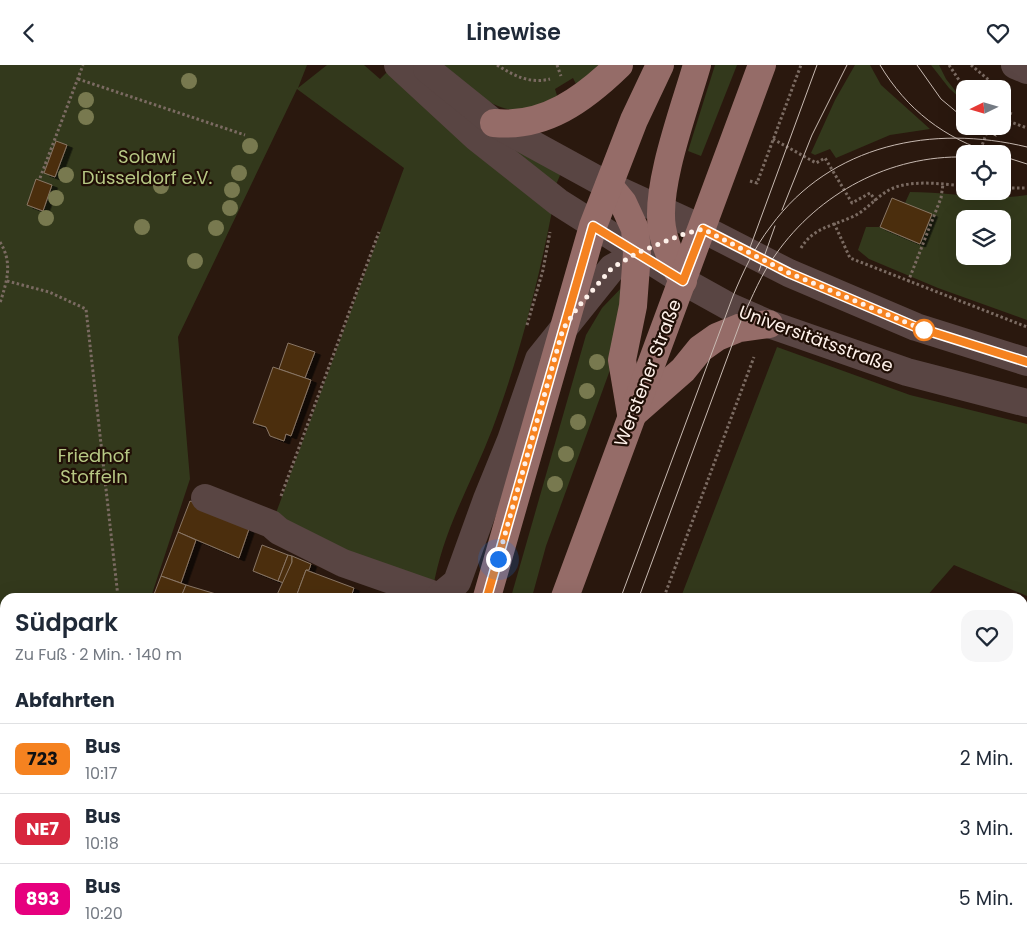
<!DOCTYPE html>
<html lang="de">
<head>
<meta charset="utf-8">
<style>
	body { margin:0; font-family:Poppins,sans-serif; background:#f6f6f7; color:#1f2937; height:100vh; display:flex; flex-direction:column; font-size:19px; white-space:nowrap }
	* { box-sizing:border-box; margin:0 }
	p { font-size:16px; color:#747a83 }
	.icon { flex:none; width:28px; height:28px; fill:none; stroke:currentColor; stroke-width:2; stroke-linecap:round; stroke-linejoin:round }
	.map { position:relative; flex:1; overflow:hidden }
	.details { position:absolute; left:0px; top:528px; width:1028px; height:351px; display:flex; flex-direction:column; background:#fff; border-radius:15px 15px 0 0; box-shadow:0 5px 20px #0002 }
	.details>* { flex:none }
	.badge { padding:0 10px; border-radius:8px; font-size:18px; line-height:32px }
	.needle { width:32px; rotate:265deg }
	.controls { position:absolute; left:956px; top:15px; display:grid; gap:10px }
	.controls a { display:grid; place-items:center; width:55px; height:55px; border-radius:10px; background:#fff; box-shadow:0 5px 20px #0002; font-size:25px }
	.you { position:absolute; width:25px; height:25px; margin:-12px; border:4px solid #fff; border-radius:50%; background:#1a73e8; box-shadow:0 0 0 8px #1a73e833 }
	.map>.badge { position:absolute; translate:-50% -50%; box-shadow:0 0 0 2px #fff }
	h2 { padding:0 15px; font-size:19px; line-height:45px }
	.round { display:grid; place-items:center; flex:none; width:52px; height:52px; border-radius:15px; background:#f6f6f7 }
	.summary { display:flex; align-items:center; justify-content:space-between; height:85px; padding:0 15px }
	h1 { font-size:24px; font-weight:600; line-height:38px }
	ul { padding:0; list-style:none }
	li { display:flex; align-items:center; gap:15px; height:70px; padding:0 15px; border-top:1px solid #e0e1e3 }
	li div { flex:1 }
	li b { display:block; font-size:19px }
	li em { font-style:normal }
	li .badge { min-width:55px; font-weight:700; text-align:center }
	header { display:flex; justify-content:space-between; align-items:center; height:65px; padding:0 15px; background:#fff; font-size:22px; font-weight:600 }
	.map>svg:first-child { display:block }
	.green { fill:#33391c; fill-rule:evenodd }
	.building { fill:#4b2e0e; stroke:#897665; filter:url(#shadow) }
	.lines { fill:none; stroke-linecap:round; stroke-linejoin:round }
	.path { stroke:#7b6b62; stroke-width:3; stroke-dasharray:2.5 2.5; stroke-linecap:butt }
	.minor { stroke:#594543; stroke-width:28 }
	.major { stroke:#956c68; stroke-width:28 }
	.tram { stroke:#c8bab2; stroke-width:1 }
	.tree { fill:#78794f }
	.line-casing { stroke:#fff; stroke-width:11 }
	.line { stroke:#f58220; stroke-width:8 }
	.walk { stroke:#fef1ea; stroke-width:5; stroke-dasharray:0 9 }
	.stop-dot { fill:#fff; stroke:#f58220; stroke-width:2.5 }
	.labels { text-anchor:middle; stroke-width:4.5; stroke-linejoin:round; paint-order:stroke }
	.park-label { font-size:18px; fill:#b7c884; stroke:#200f06 }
	.street-label { font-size:18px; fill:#fef1ea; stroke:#200f06 }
</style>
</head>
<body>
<header><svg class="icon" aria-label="back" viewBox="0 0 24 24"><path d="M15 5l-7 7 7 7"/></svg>Linewise<svg class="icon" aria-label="heart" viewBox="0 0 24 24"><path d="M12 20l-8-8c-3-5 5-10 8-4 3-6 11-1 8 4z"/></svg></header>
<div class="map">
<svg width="1027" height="878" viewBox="0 0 1027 878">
	<defs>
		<filter id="shadow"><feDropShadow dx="5.5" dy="3" stdDeviation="0" flood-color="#0009"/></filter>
	</defs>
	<rect width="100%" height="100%" fill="#2a180e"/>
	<g class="green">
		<path d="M0 0H307L298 23 327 0H364L380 14 392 2 552 146C538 219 518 296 492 365 471 419 442 467 433 524L273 456 404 103 297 24 178 272 190 414 151 532H5V874H37L36 878H0Z"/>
		<path d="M439 0H604L578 23 573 13 555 24 559 37C504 61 479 31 439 0Z"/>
		<path d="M715 0H737L701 91 688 86Z"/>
		<path d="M855 0H870L881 20 930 64 890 70 836 93 830 84 815 90 811 88 835 35Z"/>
		<path d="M931 0H939L946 14 965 38 949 23Z"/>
		<path d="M428 14 561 108 555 122Z"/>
		<path d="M910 127C947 127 993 136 1027 130V255L938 223 869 194 858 185 866 162H880L920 179 905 138ZM965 154H1002V191H965Z"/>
		<path d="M626 218 614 294 546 481 532 532H511L586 270 602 243Z"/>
		<path d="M777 282 910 330 1027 359V531L954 500 926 532H681Z"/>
		<path d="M129 874H361L360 878H128Z"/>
		<path d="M553 874H696L695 878H552Z"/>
	</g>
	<g class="building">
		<path d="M56 76 67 80 55 112 44 108Z"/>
		<path d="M36 114 52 120 43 146 27 140Z"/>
		<path d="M892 133 932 149 920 179 880 162Z"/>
		<path d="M288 278 315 287 305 313 279 304Z"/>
		<path d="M273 302 311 315 291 371 286 369 284 376 270 371 266 362 253 358Z"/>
		<path d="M190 436 250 461 239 493 178 467Z"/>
		<path d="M178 467 196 475 181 518 161 511Z"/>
		<path d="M262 480 288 490 278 516 253 506Z"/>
		<path d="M288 490 292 491V497L284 518 278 516Z"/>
		<path d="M292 491 311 499 309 505H306L296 532H276L292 497Z"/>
		<path d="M306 505 354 523 351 532H296Z"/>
		<path d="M161 511 186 520 181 532H153Z"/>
		<path d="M186 520 226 532H181Z"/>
		<path d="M1027 560V586L1022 587V561Z"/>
		<path d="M1022 657H1027V722L1022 723Z"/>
		<path d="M1022 794H1027V855L1022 840Z"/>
		<path d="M1022 840 1025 853 1022 856Z"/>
		<path d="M783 874H847L848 878H783Z"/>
		<rect x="958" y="874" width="62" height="4"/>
	</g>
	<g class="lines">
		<g class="path">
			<path d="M497 0C514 11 530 19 550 14"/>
			<path d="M557 0 561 11"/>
			<path d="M949 0 965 24"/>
			<path d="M971 0 990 16"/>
			<path d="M78 14 245 70"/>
			<path d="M1002 43 1011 47 1008 56 1027 63"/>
			<path d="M773 74 816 98 825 93 852 138 870 128 876 136"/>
			<path d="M979 89 989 61"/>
			<path d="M40 113 83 0"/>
			<path d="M750 116 757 118 801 0"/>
			<path d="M1002 123H1027"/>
			<path d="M834 158 850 193 1027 262"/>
			<path d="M0 177C13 198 7 216 0 238"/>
			<path d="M801 183C813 163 832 161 852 152 866 146 876 132 889 125 910 114 942 119 965 121"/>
			<path d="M7 216 49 227 86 244 118 532"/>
			<path d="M908 217 941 133 943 119"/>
			<path d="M527 260 543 205 550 167"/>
			<path d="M281 431 379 167"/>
			<path d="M664 532 754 292"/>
			<path d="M0 597 5 596"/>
			<path d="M1022 642H1027"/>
			<path d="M0 735 5 776"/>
			<path d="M1022 770H1027"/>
			<path d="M0 856 5 854"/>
			<path d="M364 878 365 874"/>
			<path d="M535 878 536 874"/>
		</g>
		<g class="minor">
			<path d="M398 0 476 72 558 137 683 216 728 241 769 259 907 307 1027 338"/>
			<path d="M1015 0 1027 5"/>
			<path d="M427 4 494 58 609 121 703 164 789 208 916 262 1027 297"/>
			<path d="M205 433 271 459 279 466 343 498 440 532"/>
			<path d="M439 532 457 517 487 434 511 375 539 294 612 203 652 181"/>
			<path d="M1022 602H1027"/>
			<path d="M912 874V878"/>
			<path d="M742 875 743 878"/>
		</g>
		<g class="major">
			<path d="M494 58C545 63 584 34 619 0"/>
			<path d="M609 121 623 138 635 164 637 188 633 241 622 295 631 349"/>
			<path d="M683 216C674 200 665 182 662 163 655 121 685 42 697 0"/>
			<path d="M634 348 683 305 700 284 717 272 739 263 769 259"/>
			<path d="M487 532 593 161 634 55 660 0"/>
			<path d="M565 532 762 0"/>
			<path d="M401 878 402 874"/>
			<path d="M455 878 456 874"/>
		</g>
		<g class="tram">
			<path d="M880 0C907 45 944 73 994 89"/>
			<path d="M917 0 941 34 965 54"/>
			<path d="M976 61 996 71"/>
			<path d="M1002 91 1027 99"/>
			<path d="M782 145 812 70 847 0"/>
			<path d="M748 188 817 0"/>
			<path d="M759 206 775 161"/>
			<path d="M621 532 733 231C743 207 754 183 771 161 831 79 933 59 1027 82"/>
			<path d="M639 532 742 253C753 231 761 209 776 189 819 128 890 90 965 92"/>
			<path d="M493 878 495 874"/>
			<path d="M511 878 513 874"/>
		</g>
	</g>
	<g class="tree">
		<circle cx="189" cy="16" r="8"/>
		<circle cx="86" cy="35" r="8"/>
		<circle cx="86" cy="52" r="8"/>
		<circle cx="250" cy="81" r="8"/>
		<circle cx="239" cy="108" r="8"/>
		<circle cx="66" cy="110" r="8"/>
		<circle cx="161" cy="121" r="8"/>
		<circle cx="232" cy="125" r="8"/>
		<circle cx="56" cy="133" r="8"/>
		<circle cx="230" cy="143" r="8"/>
		<circle cx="46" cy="153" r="8"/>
		<circle cx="142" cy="162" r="8"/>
		<circle cx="216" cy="163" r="8"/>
		<circle cx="195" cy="196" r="8"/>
		<circle cx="597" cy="297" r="8"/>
		<circle cx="587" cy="326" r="8"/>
		<circle cx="578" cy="357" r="8"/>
		<circle cx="566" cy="389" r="8"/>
		<circle cx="555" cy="419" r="8"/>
	</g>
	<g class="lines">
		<g class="line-casing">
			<path id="line" d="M487 532 593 161 683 216 703 164 789 208 916 262 1027 297"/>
		</g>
		<use href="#line" class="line"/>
		<path class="walk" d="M498 494 563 264 578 242 612 203 637 188 681 170 703 164 789 208 924 265"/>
	</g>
	<circle class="stop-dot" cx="924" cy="265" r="10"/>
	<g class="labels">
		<g class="park-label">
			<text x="147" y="98">Solawi<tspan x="147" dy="21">Düsseldorf e.V.</tspan></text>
			<text x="94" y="397">Friedhof<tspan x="94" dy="21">Stoffeln</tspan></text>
		</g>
		<g class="street-label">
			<text transform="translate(816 274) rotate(20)" y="6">Universitätsstraße</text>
			<text transform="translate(648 308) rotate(-69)" y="6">Werstener Straße</text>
		</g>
	</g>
</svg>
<div class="controls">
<a><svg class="needle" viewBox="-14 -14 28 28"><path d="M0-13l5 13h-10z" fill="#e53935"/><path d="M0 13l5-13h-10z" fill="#747a83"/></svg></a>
<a><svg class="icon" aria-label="locate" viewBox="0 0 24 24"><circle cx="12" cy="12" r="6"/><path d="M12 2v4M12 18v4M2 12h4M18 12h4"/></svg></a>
<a><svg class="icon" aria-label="layers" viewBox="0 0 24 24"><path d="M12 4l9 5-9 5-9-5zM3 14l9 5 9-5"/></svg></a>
</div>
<div class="you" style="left:498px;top:494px"></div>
<section class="details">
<div class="summary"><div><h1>Südpark</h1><p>Zu Fuß · 2 Min. · 140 m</p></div><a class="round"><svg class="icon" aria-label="heart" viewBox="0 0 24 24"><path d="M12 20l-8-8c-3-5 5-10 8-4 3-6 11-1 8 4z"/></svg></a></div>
<h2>Abfahrten</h2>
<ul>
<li><span class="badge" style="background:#f58220;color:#111">723</span><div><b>Bus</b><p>10:17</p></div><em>2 Min.</em></li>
<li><span class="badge" style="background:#d7263d;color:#fff">NE7</span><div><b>Bus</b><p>10:18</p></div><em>3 Min.</em></li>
<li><span class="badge" style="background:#e6007e;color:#fff">893</span><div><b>Bus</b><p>10:20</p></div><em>5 Min.</em></li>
</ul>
</section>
</div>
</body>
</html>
